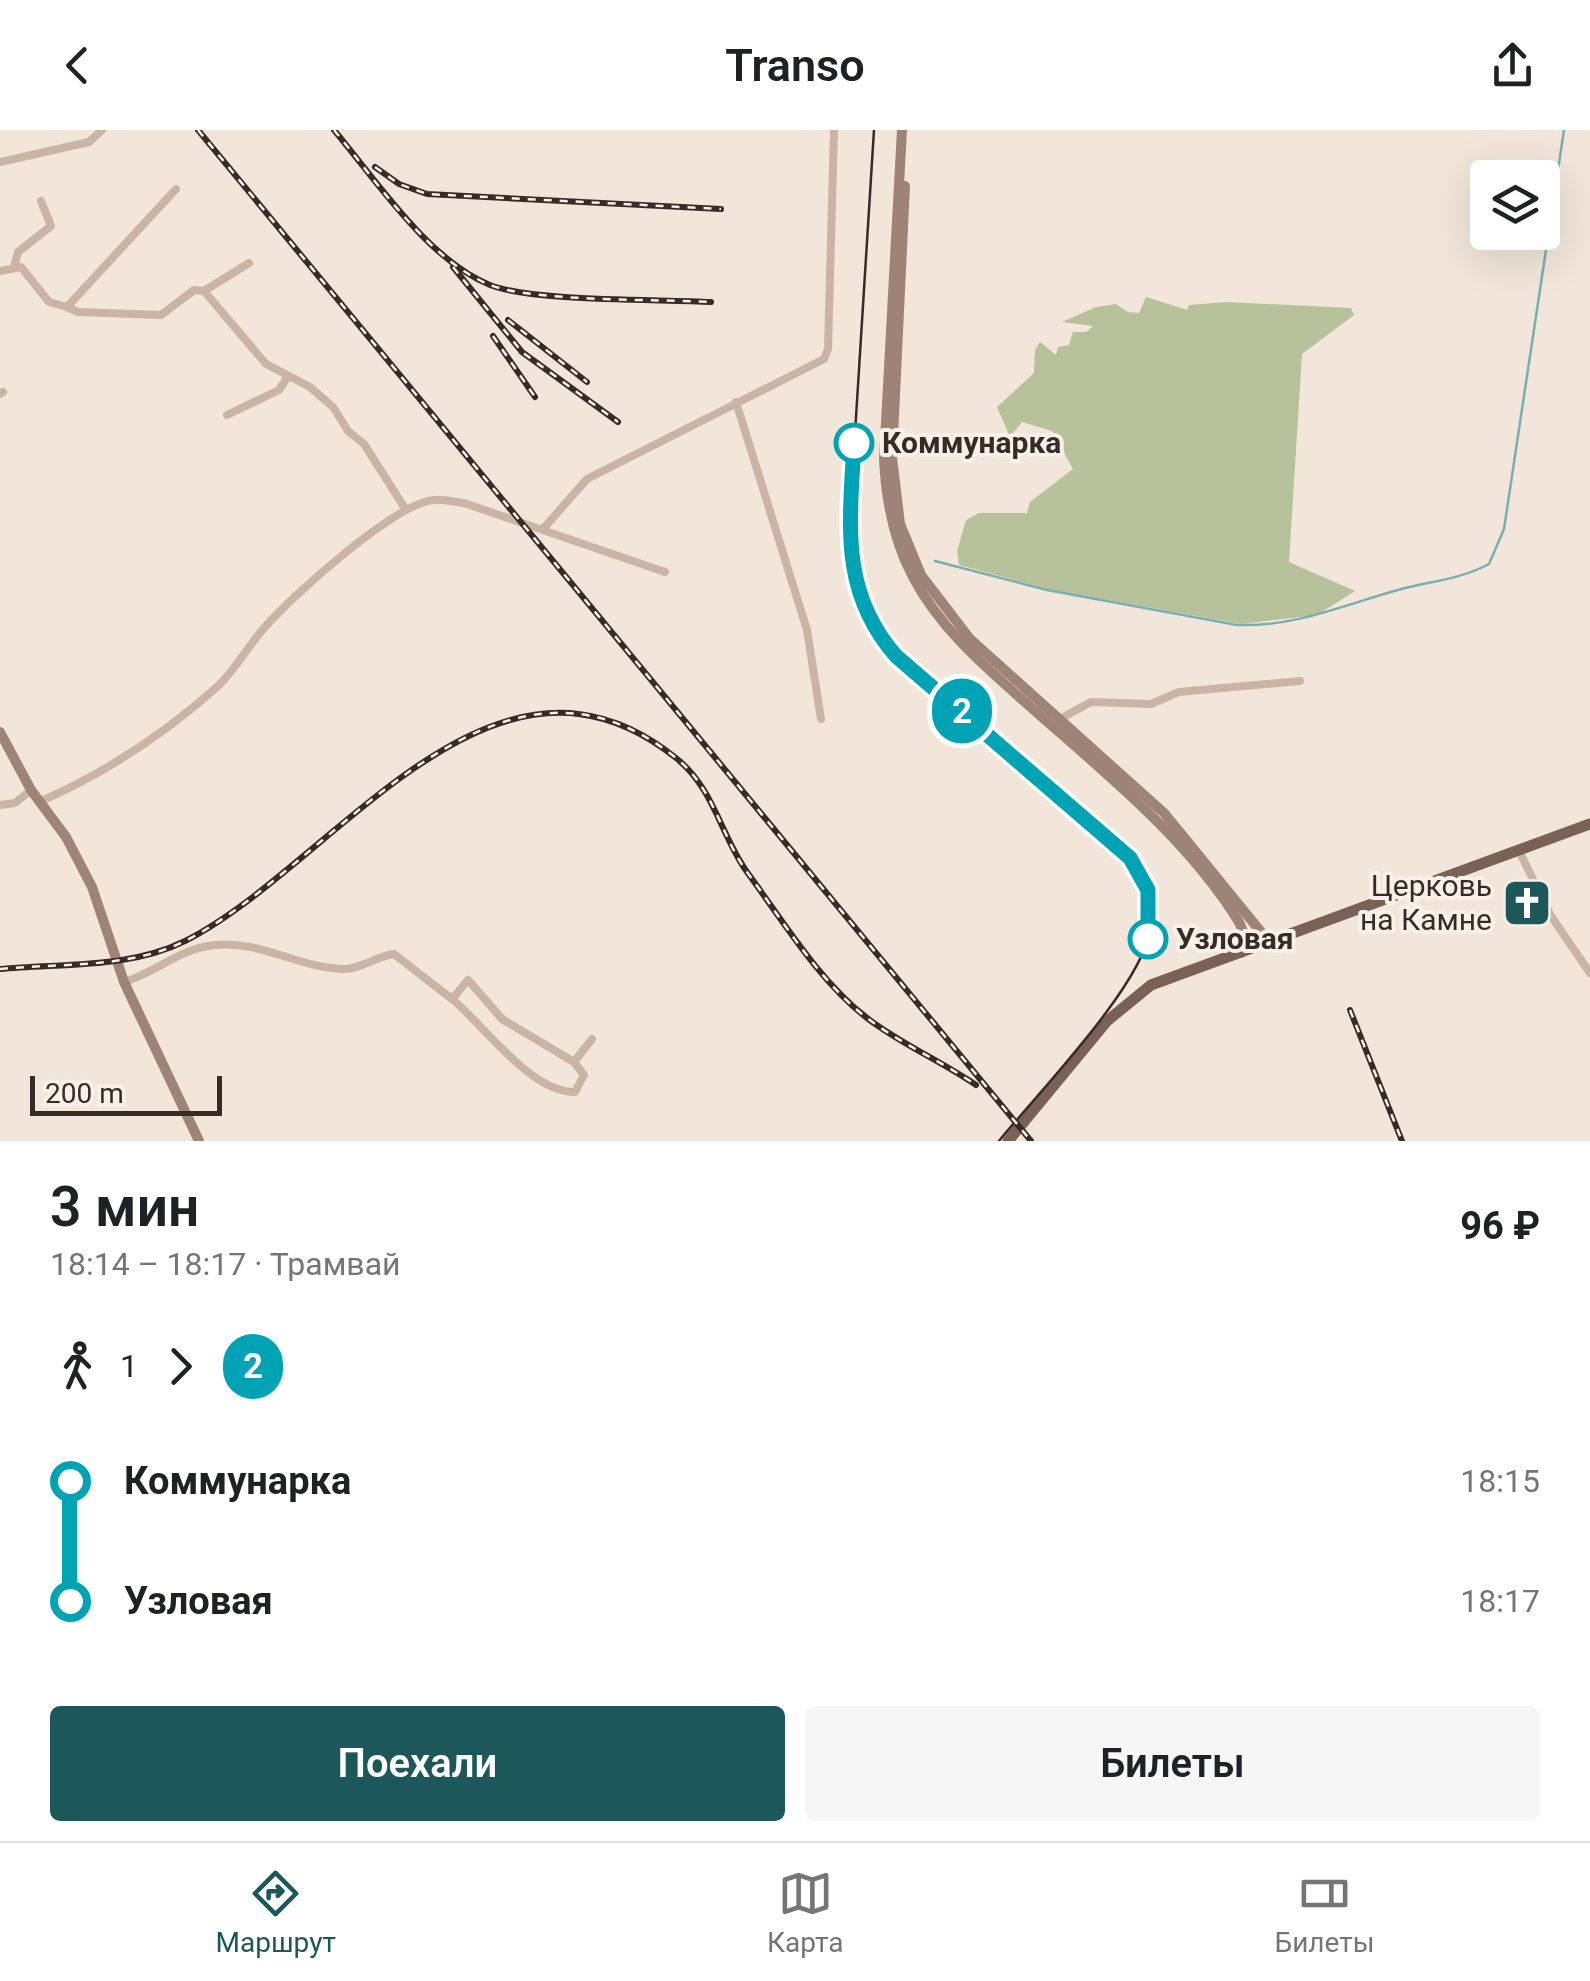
<!DOCTYPE html>
<html lang="ru">
<head>
<meta charset="utf-8">
<style>
	body { margin:0; font-family:Roboto,sans-serif; background:#f6f6f6; color:#202124; height:100vh; display:flex; flex-direction:column; font-size:38px; white-space:nowrap }
	* { box-sizing:border-box; margin:0 }
	p { font-size:32px; color:#757577 }
	.icon { flex:none; width:55px; height:55px; fill:none; stroke:currentColor; stroke-width:2; stroke-linecap:round; stroke-linejoin:round }
	.map { position:relative; height:1011px; overflow:hidden }
	.sheet { display:flex; flex-direction:column; background:#fff; flex:1 }
	.sheet>* { flex:none }
	.badge { padding:0 20px; border-radius:32px; font-size:35px; line-height:65px }
	.controls { position:absolute; left:1470px; top:30px; display:grid; gap:20px }
	.controls a { display:grid; place-items:center; width:90px; height:90px; border-radius:10px; background:#fff; box-shadow:0 10px 40px #0002; font-size:50px }
	.scale { position:absolute; left:30px; bottom:25px; width:192px; box-sizing:border-box; padding-left:10px; border:5px solid #362b27; border-top:0; font-size:28px; line-height:35px; white-space:nowrap; color:#362b27; -webkit-text-stroke:8px #faf0e7; paint-order:stroke }
	.map>.badge { position:absolute; translate:-50% -50%; box-shadow:0 0 0 5px #fff }
	.legs { display:flex; align-items:center; gap:15px; height:110px; padding:0 50px; font-size:32px }
	.legs p { margin-inline-start:auto }
	.overview { display:flex; align-items:center; justify-content:space-between; height:170px; padding:0 50px }
	h1 { font-size:55px; font-weight:600; line-height:75px }
	.primary-button { display:flex; gap:20px; margin-top:auto; padding:20px 50px }
	.primary-button a { flex:1; height:115px; border-radius:10px; background:#1c5859; color:#fff; font-size:40px; font-weight:600; line-height:115px; text-align:center }
	.primary-button a+a { background:#f6f6f6; color:#202124 }
	ul { padding:0 50px; list-style:none }
	li { display:flex; align-items:center; gap:35px; height:120px; font-size:38px }
	li i { display:grid; place-items:center; width:15px; height:100%; margin:0 12px; background:currentColor }
	li i::after { content:''; width:25px; height:25px; margin:-12px; border:8px solid; border-radius:50%; background:#fff }
	li p { margin-inline-start:auto }
	li:first-child i { background:linear-gradient(#0000 50%,currentColor 0) }
	li:last-child i { background:linear-gradient(currentColor 50%,#0000 0) }
	header { display:flex; justify-content:space-between; align-items:center; height:130px; padding:0 50px; background:#fff; font-size:45px; font-weight:600 }
	.tab-bar { display:flex; justify-content:space-around; align-items:center; height:140px; border-top:2px solid #e0e0e0; background:#fff; font-size:28px; color:#757577 }
	.tab-bar a { display:grid; justify-items:center; gap:5px }
	.tab-bar .on { color:#1c5859 }
	.map>svg:first-child { display:block }
	.green { fill:#b7c19a }
	.lines { fill:none; stroke-linecap:round; stroke-linejoin:round }
	.stream { stroke:#79b0af; stroke-width:2.5 }
	.street { stroke:#cab4a6; stroke-width:8 }
	.secondary { stroke:#9e8377; stroke-width:10 }
	.primary { stroke:#796158; stroke-width:11 }
	.tram { stroke:#362b27; stroke-width:2.5 }
	.rail-casing { stroke:#362b27; stroke-width:6 }
	.rail { stroke:#faf0e7; stroke-width:2.5; stroke-dasharray:8; stroke-linecap:butt }
	.line-1-casing { stroke:#fff; stroke-width:22 }
	.line-1 { stroke:#00a3b4; stroke-width:15 }
	.stop-1-dot { fill:#fff; stroke:#00a3b4; stroke-width:5 }
	.labels { text-anchor:middle; stroke-width:8; stroke-linejoin:round; paint-order:stroke }
	.stop-label { font-size:30px; font-weight:bold; fill:#362b27; stroke:#faf0e7; text-anchor:start }
	.poi-label { font-size:30px; fill:#362b27; stroke:#faf0e7; text-anchor:end }
</style>
</head>
<body>
<header><svg class="icon" aria-label="back" viewBox="0 0 24 24"><path d="M15 5l-7 7 7 7"/></svg>Transo<svg class="icon" aria-label="share" viewBox="0 0 24 24"><path d="M12 15V3M7 8l5-5 5 5M5 13v7h14v-7"/></svg></header>
<div class="map">
<svg width="1590" height="1011" viewBox="0 0 1590 1011">
	<rect width="100%" height="100%" fill="#f2e6da"/>
	<path class="green" d="M1146 167 1187 180 1189 175 1226 172 1351 178 1354 185 1302 224 1289 432 1355 461 1317 485 1241 494 1047 459 959 435 957 421 966 390 979 383H1027L1030 372 1073 339 1052 301 1022 292 1010 307 997 277 1034 243 1035 220 1040 212 1056 225 1058 217 1069 215 1073 202H1086L1093 196 1062 192 1096 177 1116 174 1128 182 1139 183Z"/>
	<g class="lines">
		<path class="stream" d="M935 431 1047 460 1237 495C1296 497 1343 475 1398 460 1430 451 1459 450 1489 434L1504 399 1564 0"/>
		<g class="street">
			<path d="M0 32 89 12 102 0"/>
			<path d="M14 137 18 122 51 96 41 71"/>
			<path d="M0 141 21 137 49 172 67 177 176 59"/>
			<path d="M204 161 249 133"/>
			<path d="M67 177 78 182 161 185 194 160 204 161 266 234 310 257 333 277 348 301 364 314 406 380"/>
			<path d="M0 264 3 262"/>
			<path d="M736 272 807 500 821 589"/>
			<path d="M227 285 279 260 287 248"/>
			<path d="M543 399 587 349 824 229 828 219 834 0"/>
			<path d="M1060 589 1091 572 1151 574 1179 562 1300 551"/>
			<path d="M39 672C106 643 163 605 217 557 236 539 248 516 265 497 292 466 395 373 434 370 443 369 454 372 464 373L665 442"/>
			<path d="M0 675 15 673 31 660"/>
			<path d="M1519 721 1551 786 1590 843"/>
			<path d="M124 852C157 842 178 819 215 815 259 810 300 838 343 839 362 839 376 826 394 824L452 869 468 850 502 889 574 932 592 909"/>
			<path d="M452 869C484 895 531 963 575 962L584 945 574 932"/>
		</g>
		<g class="secondary">
			<path d="M902 0 884 329C886 370 893 410 913 447 940 498 983 535 1025 572 1100 639 1185 705 1239 792L1245 806 1241 823"/>
			<path d="M905 56 892 327 900 394 921 445 970 509 1164 683 1270 813"/>
			<path d="M0 602 31 660 66 707 92 757 124 852 199 1011"/>
		</g>
		<path class="primary" d="M1008 1011 1107 891 1151 855 1590 694"/>
		<path class="tram" d="M874 0 848 415C853 454 870 496 896 525L1130 728C1145 751 1154 772 1150 800 1142 856 1037 964 999 1011"/>
		<g class="rail-casing">
			<g id="rail">
				<path d="M198 0 1031 1011"/>
				<path d="M334 0C376 50 428 130 490 155 533 172 660 169 711 172"/>
				<path d="M375 37 399 54 427 64 721 79"/>
				<path d="M453 137 522 222 618 292"/>
				<path d="M508 190 587 252"/>
				<path d="M493 206 535 267"/>
				<path d="M0 839C61 833 129 839 185 811 333 737 492 480 676 628 714 658 721 706 747 742 783 791 819 851 867 888 901 914 941 931 976 955"/>
				<path d="M1350 880 1402 1011"/>
			</g>
		</g>
		<use href="#rail" class="rail"/>
	</g>
	<g class="lines">
		<g class="line-1-casing">
			<path id="line-1" d="M854 313C850 392 839 461 896 526L1130 728 1148 760V809"/>
		</g>
		<use href="#line-1" class="line-1"/>
	</g>
	<defs>
		<g id="church-square" transform="scale(2.5)"><rect x="-9" y="-9" width="18" height="18" rx="4" fill="#1c5859" stroke="#faf0e7"/><path d="M-1.2-6h2.4v3.5h3.3v2.4h-3.3V6h-2.4V-.1h-3.3v-2.4h3.3Z" fill="#fff"/></g>
	</defs>
	<g fill-rule="evenodd">
		<use href="#church-square" x="1527" y="773"/>
	</g>
	<g class="stop-1-dot">
		<circle cx="854" cy="313" r="18"/>
		<circle cx="1148" cy="809" r="18"/>
	</g>
	<g class="labels">
		<g class="stop-label">
			<text x="882" y="323">Коммунарка</text>
			<text x="1176" y="819">Узловая</text>
		</g>
		<g class="poi-label">
			<text x="1492" y="766">Церковь<tspan x="1492" dy="34">на Камне</tspan></text>
		</g>
	</g>
</svg>
<div class="controls">
<a><svg class="icon" aria-label="layers" viewBox="0 0 24 24"><path d="M12 4l9 5-9 5-9-5zM3 14l9 5 9-5"/></svg></a>
</div>
<div class="scale">200 m</div>
<b class="badge" style="left:962px;top:581px;background:#00a3b4;color:#fff">2</b>
</div>
<section class="sheet">
<div class="overview"><div><h1>3 мин</h1><p>18:14 – 18:17 · Трамвай</p></div><b>96 ₽</b></div>
<div class="legs"><svg class="icon" aria-label="walk" viewBox="0 0 24 24"><circle cx="13" cy="4" r="2"/><path d="M13 8l-2 6 4 7M11 14l-3 7M7 12l3-4h3l4 4"/></svg>1<svg class="icon" aria-label="forward" viewBox="0 0 24 24"><path d="M9 5l7 7-7 7"/></svg><b class="badge" style="background:#00a3b4;color:#fff">2</b></div>
<ul>
<li><i style="color:#00a3b4"></i><b>Коммунарка</b><p>18:15</p></li>
<li><i style="color:#00a3b4"></i><b>Узловая</b><p>18:17</p></li>
</ul>
<div class="primary-button"><a>Поехали</a><a>Билеты</a></div>
</section>
<nav class="tab-bar">
<a class="on"><svg class="icon" aria-label="directions" viewBox="0 0 24 24"><path d="M12 3l9 9-9 9-9-9zM9 14v-3h6M13 9l2 2-2 2"/></svg>Маршрут</a>
<a><svg class="icon" aria-label="map" viewBox="0 0 24 24"><path d="M3 6l6-2 6 2 6-2v14l-6 2-6-2-6 2zM9 4v14M15 6v14"/></svg>Карта</a>
<a><svg class="icon" aria-label="tickets" viewBox="0 0 24 24"><path d="M3 7h18v10H3zM15 7v10"/></svg>Билеты</a>
</nav>
</body>
</html>
